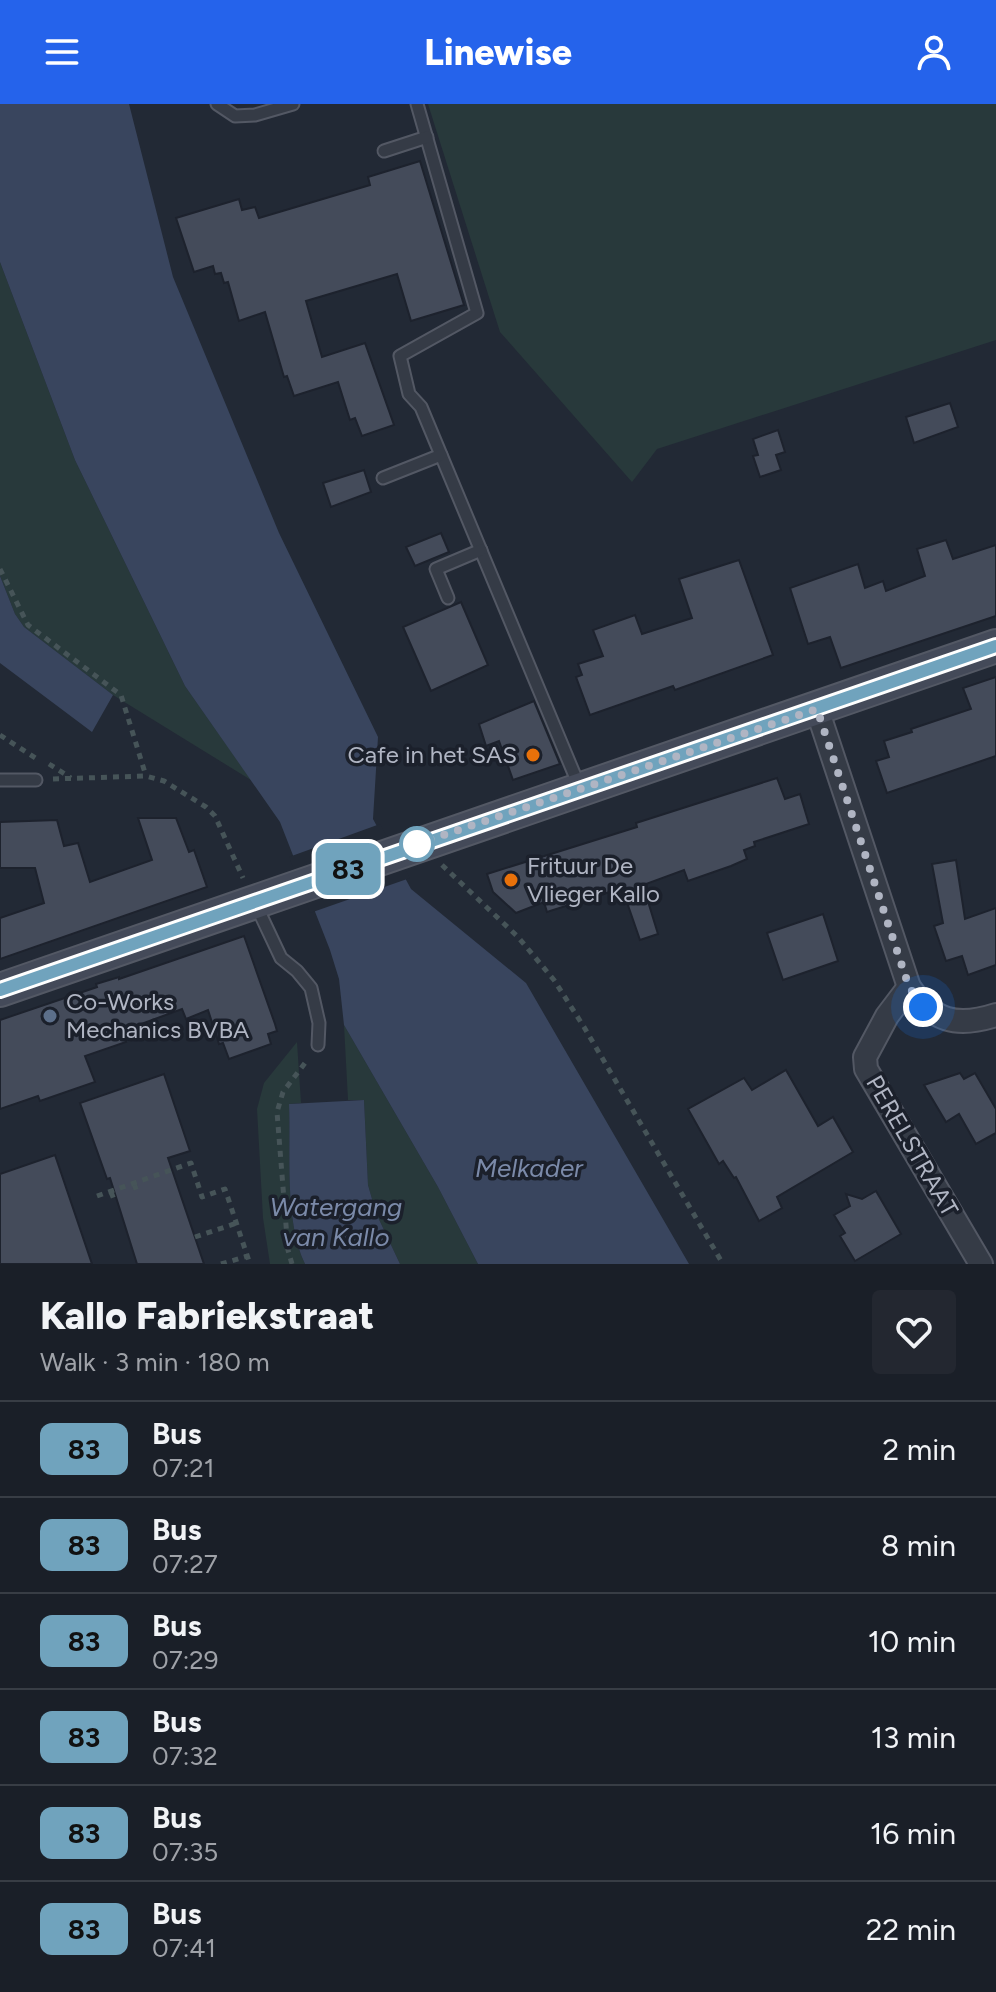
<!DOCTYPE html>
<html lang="en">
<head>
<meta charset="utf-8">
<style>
	body { margin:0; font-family:Figtree,sans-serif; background:#232730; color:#f1f3f6; height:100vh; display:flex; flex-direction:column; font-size:30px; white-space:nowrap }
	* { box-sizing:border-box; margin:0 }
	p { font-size:26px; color:#9fa2a8 }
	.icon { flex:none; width:44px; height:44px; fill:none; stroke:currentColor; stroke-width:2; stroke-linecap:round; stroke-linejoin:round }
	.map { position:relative; height:1160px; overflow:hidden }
	.side { display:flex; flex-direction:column; background:#1a1f28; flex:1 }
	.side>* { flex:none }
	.badge { padding:0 16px; border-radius:12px; font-size:28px; line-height:52px }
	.you { position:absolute; width:40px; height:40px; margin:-20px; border:6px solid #fff; border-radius:50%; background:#1a73e8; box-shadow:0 0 0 12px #1a73e833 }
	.map>.badge { position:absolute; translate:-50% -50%; box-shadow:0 0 0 4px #fff }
	.round { display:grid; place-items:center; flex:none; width:84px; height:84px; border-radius:8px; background:#232730 }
	.summary { display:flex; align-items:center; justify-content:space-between; height:136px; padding:0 40px }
	h1 { font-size:38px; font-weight:800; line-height:60px }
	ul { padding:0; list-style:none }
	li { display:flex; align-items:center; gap:24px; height:96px; padding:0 40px; border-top:2px solid #383d45 }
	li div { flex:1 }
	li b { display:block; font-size:30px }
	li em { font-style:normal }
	li .badge { min-width:88px; font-weight:700; text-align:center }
	header { display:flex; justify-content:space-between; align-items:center; height:104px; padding:0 40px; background:#2563eb; color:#fff; font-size:36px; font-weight:800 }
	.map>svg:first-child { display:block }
	.green { fill:#28393b }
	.water { fill:#39455e }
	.pier { fill:#222935 }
	.building { fill:#444b5a; stroke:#1d222d; stroke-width:2 }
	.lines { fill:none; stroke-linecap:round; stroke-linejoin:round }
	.lane-casing { stroke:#535864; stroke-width:15 }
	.street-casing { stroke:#535864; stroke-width:26 }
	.secondary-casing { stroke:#535864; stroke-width:36 }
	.path { stroke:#465458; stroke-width:5; stroke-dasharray:6 6; stroke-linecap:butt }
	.lane { stroke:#353b46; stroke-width:11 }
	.street { stroke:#353b46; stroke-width:22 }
	.secondary { stroke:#444a59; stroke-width:32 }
	.line-casing { stroke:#fff; stroke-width:18 }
	.line { stroke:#70a3bd; stroke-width:12 }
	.walk { stroke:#b0b5c3; stroke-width:8; stroke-dasharray:0 14.4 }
	.food-dot { fill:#e8710a; stroke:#1b202b; stroke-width:3 }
	.stop-dot { fill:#fff; stroke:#70a3bd; stroke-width:4 }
	.service-dot { fill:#5c6f8a; stroke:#1b202b; stroke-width:3 }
	.labels { text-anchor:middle; stroke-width:7; stroke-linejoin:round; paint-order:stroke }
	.poi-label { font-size:24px; fill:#b0b5c3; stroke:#1b202b; text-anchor:start }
	.street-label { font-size:24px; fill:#b0b5c3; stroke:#1b202b }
	.water-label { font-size:26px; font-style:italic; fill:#7b8aa9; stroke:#1b202b }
</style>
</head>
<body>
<header><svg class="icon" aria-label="menu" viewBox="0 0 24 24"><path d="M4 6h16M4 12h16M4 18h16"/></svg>Linewise<svg class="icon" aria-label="person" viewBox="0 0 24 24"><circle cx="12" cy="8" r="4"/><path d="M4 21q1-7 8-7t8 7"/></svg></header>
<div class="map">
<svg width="996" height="1160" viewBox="0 0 996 1160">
	<rect width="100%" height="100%" fill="#222935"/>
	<g class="green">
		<path d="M428 0H996V236L657 345 632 378 500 228Z"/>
		<path d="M0 158 75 356 185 582 251 676 113 591 24 523 15 510 0 472Z"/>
		<path d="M344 921 438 1083 478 1160H400L376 1109 368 1081 364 996H348Z"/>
		<path d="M297 938 301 999 289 1000C291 1049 284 1116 305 1160H270L263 1114 257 1005 264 979Z"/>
	</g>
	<g class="water">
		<path d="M0 0H129L173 173 279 429 378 633 373 715 411 785 526 879 689 1160H478L438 1083 344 921 339 875 330 846 280 718 185 582 75 356 0 158Z"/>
		<path d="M0 472 15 510 24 523 113 591 92 628 0 559Z"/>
		<path d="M364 996 368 1081 376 1109 400 1160H305C284 1116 291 1049 289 1000Z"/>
	</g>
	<path class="pier" d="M380 720 410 774 310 809 289 753Z"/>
	<g class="building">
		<path d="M420 57 464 201 411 217 397 170 306 197 322 253 365 239 394 321 362 332 355 314 350 316 338 278 294 292 287 272 284 273 265 208 239 217 228 178 224 179 221 169 215 170 213 162 194 168 176 114 239 95 242 106 255 103 259 114 370 81 368 73Z"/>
		<path d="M950 299 958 323 914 339 906 313Z"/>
		<path d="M778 326 785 348 776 351 781 366 760 373 753 352 758 351 753 335Z"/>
		<path d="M364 366 371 388 331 403 323 379Z"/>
		<path d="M441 429 449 448 415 462 406 443Z"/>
		<path d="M946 436 953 455 996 441V512L841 564 830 533 808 540 790 484 858 460 865 484 883 477 886 487 925 472 917 445Z"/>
		<path d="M739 456 773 551 675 586 673 582 590 611 576 573 582 571 578 560 603 552 593 526 635 511 642 530 692 514 679 475Z"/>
		<path d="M461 498 488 561 431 587 403 523Z"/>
		<path d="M996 573V652L887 689 876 657 889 653 884 637 912 628 911 625 971 605 963 584Z"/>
		<path d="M534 597 560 660 513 676 499 637 486 642 479 620Z"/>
		<path d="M777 674 785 695 800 690 809 720 754 738 755 742 744 746 747 755 731 762 688 777 684 766 643 781 658 830 640 836 622 784 547 808 544 798 516 809 493 788 487 770 637 723 636 719Z"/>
		<path d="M138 714H176L189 748 194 746 207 783 0 855V814L44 799 35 764H0V718L57 716 64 742 78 739 90 778 152 756Z"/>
		<path d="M956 756 965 815 996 804V861L968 871 962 852 946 857 934 822 943 819 932 760Z"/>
		<path d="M823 810 838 857 783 876 767 829Z"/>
		<path d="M244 832 275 920 277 927 268 930 271 940 229 955 223 939 219 940 208 906 186 915 182 905 122 927 126 938 85 952 95 978 40 997 38 992 0 1005V916L97 883 96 880 119 873V875Z"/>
		<path d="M786 966 818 1022 833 1013 853 1048 777 1093 782 1104 759 1117 736 1073 734 1074 723 1057 719 1060 688 1005 744 974 752 986Z"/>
		<path d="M960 969 964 975 975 969 996 1005V1029L976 1040 959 1010 946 1018 924 981Z"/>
		<path d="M164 970 190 1047 168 1054 204 1160H137L110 1074 107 1075 80 999Z"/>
		<path d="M55 1051 92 1160H0V1070Z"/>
		<path d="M876 1087 901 1130 855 1157 840 1132 845 1129 834 1111 850 1102 846 1090 862 1095Z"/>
	</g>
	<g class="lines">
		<g class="lane-casing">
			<g id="lane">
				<path d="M217 0 235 12 255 11 293 0"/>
				<path d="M417 0 477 209 400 252 409 290 421 303 580 684"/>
				<path d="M384 47 427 33"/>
				<path d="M383 374 441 351"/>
				<path d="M448 494 436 465 481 446"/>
				<path d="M0 676H36"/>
				<path d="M256 801 281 854 297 867 311 884 319 919 318 941"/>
			</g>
		</g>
		<g class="street-casing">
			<g id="street">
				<path d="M817 605 909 883C933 917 956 924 996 911"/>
				<path d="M909 883 887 912 865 953 866 965 981 1160"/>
			</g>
		</g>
		<g class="secondary-casing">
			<path id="secondary" d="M0 886 996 542"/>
		</g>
		<g class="path">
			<path d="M0 465 28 521 121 591 146 672"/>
			<path d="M0 631 40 657"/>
			<path d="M49 660 71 674"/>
			<path d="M53 675 146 672 164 677 206 703 215 712 243 774"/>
			<path d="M442 761 518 833 554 876 584 923 723 1160"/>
			<path d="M134 1080 138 1090"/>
			<path d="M111 1088 115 1098"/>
			<path d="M97 1092 191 1059 202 1093 225 1085 250 1160"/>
			<path d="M195 1133 237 1119"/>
			<path d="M221 1160 248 1152"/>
			<path d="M292 1160 288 1146 277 1008 283 988 308 955"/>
		</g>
		<use href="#lane" class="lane"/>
		<use href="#street" class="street"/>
		<use href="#secondary" class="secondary"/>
	</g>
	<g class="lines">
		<g class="line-casing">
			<path id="line" d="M0 886 996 542"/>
		</g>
		<use href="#line" class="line"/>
		<path class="walk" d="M417 740 817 605 909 883 923 903"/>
	</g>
	<g class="food-dot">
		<circle cx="533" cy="651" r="8"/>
		<circle cx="511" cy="776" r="8"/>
	</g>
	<circle class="stop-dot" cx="417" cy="740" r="16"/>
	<circle class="service-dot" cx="50" cy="912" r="8"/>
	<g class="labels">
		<g class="poi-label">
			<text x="517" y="659" text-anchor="end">Cafe in het SAS</text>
			<text x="527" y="770">Frituur De<tspan x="527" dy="28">Vlieger Kallo</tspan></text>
			<text x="66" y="906">Co-Works<tspan x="66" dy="28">Mechanics BVBA</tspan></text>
		</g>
		<g class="street-label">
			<text transform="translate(912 1042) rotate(60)" y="8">PERELSTRAAT</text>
		</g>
		<g class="water-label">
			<text x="529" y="1073">Melkader</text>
			<text x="336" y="1112">Watergang<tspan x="336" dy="30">van Kallo</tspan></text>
		</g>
	</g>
</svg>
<div class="you" style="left:923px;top:903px"></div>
<b class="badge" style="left:348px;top:765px;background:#70a3bd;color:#111">83</b>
</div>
<section class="side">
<div class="summary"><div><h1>Kallo Fabriekstraat</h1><p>Walk · 3 min · 180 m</p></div><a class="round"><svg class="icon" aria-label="heart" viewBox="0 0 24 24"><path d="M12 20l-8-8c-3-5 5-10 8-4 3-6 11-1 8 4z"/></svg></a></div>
<ul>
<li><span class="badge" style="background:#70a3bd;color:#111">83</span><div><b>Bus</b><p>07:21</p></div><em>2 min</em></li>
<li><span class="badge" style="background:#70a3bd;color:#111">83</span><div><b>Bus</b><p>07:27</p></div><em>8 min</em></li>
<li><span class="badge" style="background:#70a3bd;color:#111">83</span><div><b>Bus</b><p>07:29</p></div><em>10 min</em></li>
<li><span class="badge" style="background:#70a3bd;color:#111">83</span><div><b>Bus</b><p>07:32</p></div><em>13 min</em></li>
<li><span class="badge" style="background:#70a3bd;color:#111">83</span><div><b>Bus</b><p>07:35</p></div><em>16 min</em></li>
<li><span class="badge" style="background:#70a3bd;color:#111">83</span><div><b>Bus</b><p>07:41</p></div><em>22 min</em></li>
</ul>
</section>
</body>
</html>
